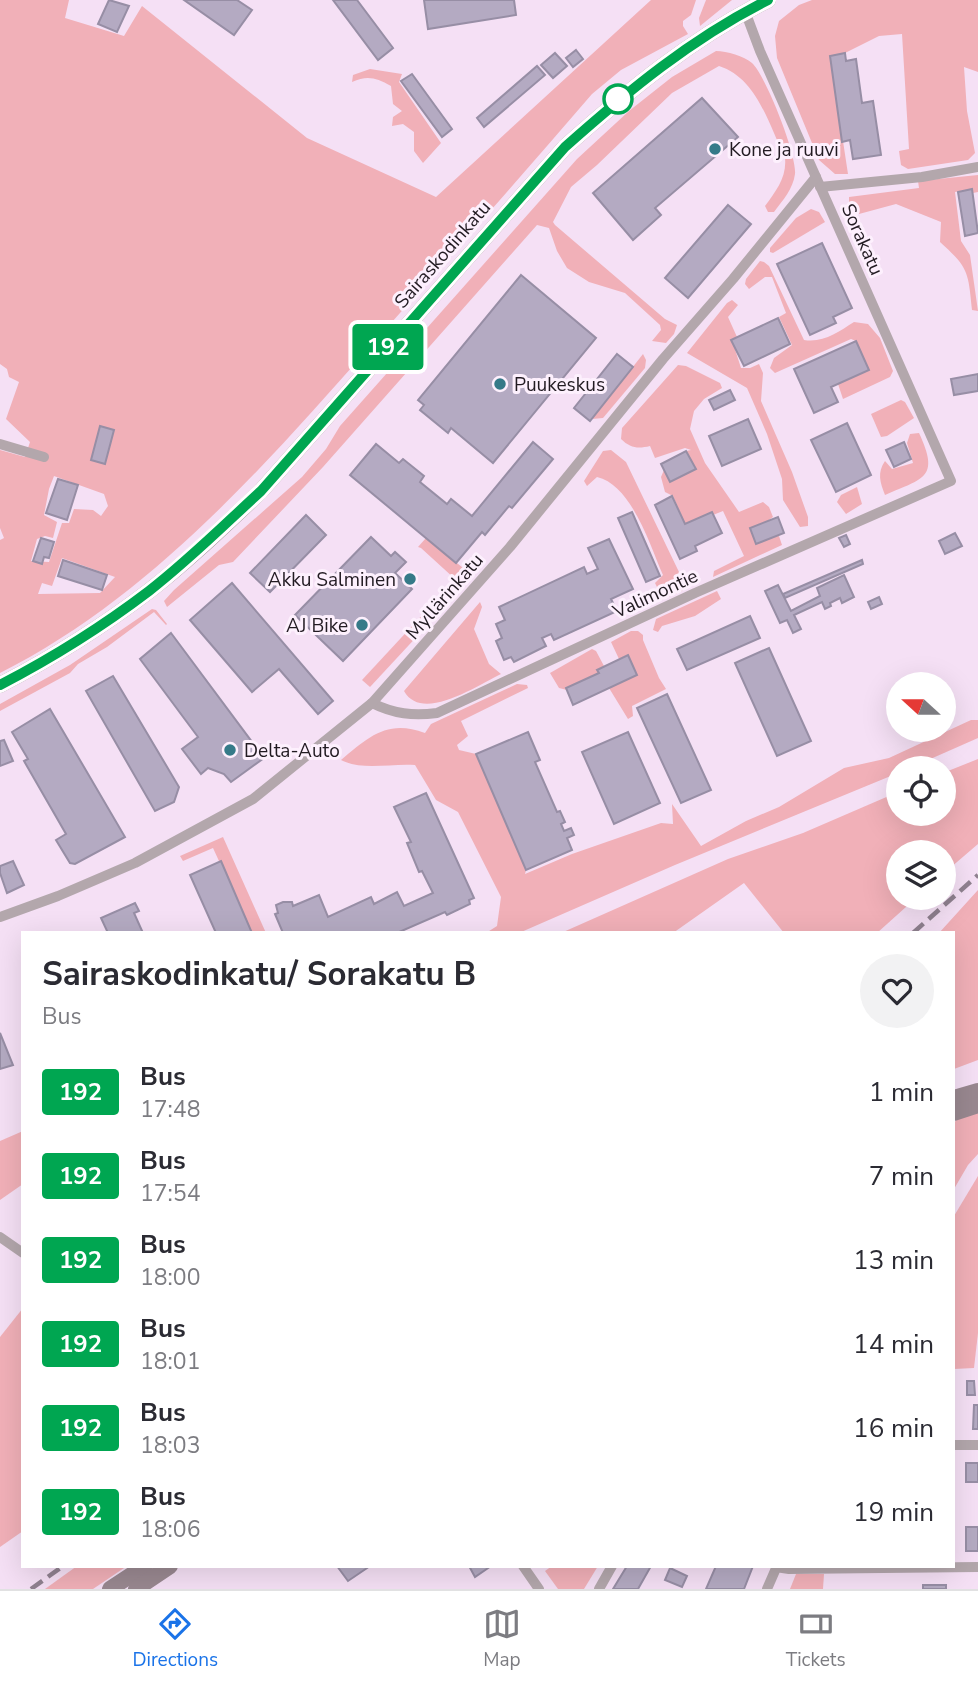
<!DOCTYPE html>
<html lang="en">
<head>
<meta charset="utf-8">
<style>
	body { margin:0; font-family:"Nunito Sans",sans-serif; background:#f2f2f3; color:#2b2b33; height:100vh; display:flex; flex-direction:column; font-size:26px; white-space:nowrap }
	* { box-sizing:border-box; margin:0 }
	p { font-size:23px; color:#7c7c81 }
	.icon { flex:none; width:38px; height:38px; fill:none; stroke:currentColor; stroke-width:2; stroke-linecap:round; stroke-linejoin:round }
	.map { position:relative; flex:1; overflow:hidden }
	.sheet { position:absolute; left:21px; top:931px; width:934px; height:637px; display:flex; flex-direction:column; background:#fff; border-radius:0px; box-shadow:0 7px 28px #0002 }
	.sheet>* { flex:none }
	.badge { padding:0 14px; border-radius:5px; font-size:24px; line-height:46px }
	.needle { width:46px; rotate:291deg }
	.buttons { position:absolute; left:886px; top:672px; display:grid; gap:14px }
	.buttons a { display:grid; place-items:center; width:70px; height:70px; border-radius:50%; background:#fff; box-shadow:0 7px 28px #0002; font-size:35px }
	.map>.badge { position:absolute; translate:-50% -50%; box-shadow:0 0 0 4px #fff }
	.round { display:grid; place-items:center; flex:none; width:74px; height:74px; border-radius:37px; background:#f2f2f3 }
	.overview { display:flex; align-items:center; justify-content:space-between; height:119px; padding:0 21px }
	h1 { font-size:33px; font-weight:700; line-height:52px }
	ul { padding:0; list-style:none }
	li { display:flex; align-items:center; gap:21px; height:84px; padding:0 21px }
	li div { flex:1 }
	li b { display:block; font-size:26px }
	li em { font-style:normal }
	li .badge { min-width:77px; font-weight:700; text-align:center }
	.dock { display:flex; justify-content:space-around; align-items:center; height:98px; border-top:2px solid #e1e1e2; background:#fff; font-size:19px; color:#7c7c81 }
	.dock a { display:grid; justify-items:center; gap:4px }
	.dock .active { color:#1a73e8 }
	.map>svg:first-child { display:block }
	.green { fill:#f1b0b8; fill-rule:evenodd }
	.building { fill:#b4aac2; stroke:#978ea5; stroke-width:2 }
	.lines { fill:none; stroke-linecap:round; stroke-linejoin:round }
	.minor { stroke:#b3a7ac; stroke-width:10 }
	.secondary { stroke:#998890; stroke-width:16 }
	.rail { stroke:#908290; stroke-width:4.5; stroke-dasharray:14 7; stroke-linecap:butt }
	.line-casing { stroke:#fff; stroke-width:16 }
	.line { stroke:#00a651; stroke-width:10 }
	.stop-dot { fill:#fff; stroke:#00a651; stroke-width:3.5 }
	.poi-dot { fill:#357a88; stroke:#fdf0fd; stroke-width:2.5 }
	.labels { text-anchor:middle; stroke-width:6; stroke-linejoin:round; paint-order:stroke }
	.poi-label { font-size:19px; fill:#221b22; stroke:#fdf0fd; text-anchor:start }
	.street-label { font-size:19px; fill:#221b22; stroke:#fdf0fd }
</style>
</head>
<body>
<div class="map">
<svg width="978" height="1589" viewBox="0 0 978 1589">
	<rect width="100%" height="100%" fill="#f5e0f5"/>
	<g class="green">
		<path d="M0 0H69L65 18 124 36 142 6 307 138 436 197 651 0H696L691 15 683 21V26L688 34 621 70 592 94C518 180 443 265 368 349 261 470 147 599 0 673V540L4 538 0 528V450L25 457 30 442 6 419 19 382 9 377 7 369 0 364ZM54 476 104 494 108 506 101 516 93 510 74 509 69 523H62L49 562 31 561 37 539 45 536 53 538 57 522 44 515 49 489ZM62 558 115 577 100 593 38 594 42 583 52 586Z"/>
		<path d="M706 0H732L700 26 699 18Z"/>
		<path d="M812 0H978V72L964 67 967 111 975 153 968 160 908 169 901 165 899 151 909 149 902 34 879 36 845 53 830 56 848 174H835L819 160 777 58 775 36 779 21 799 5Z"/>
		<path d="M716 51C727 51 744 56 752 63 766 76 797 155 795 174 793 189 783 200 774 212H768L765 206C776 191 787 177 785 158 769 125 757 78 719 66L672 93 597 165 571 187 553 222 555 225 665 319 677 325 674 334 666 343 652 341 661 330 660 325 625 293 589 282 567 268 557 251 549 228 537 225 323 467 233 562 219 565 167 607 164 601 174 590 302 477 326 449 340 426 577 159 629 111 672 77Z"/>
		<path d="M370 69 402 74 399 82 441 143 423 163 414 151V132L403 124 392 126 393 117 402 111 393 104 391 86C376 78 368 75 352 82L353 75Z"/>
		<path d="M978 175V192L973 193 972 189 955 192 961 241 970 255 978 311 972 310C968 272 969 268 940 242L941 222 896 204 859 214 849 206V197L919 188 918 181Z"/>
		<path d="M811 209 819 212 825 222 773 253 770 252V248L796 218Z"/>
		<path d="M760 261 764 262 769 266 804 340C824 343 838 332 854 322L868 324 880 338 893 371 890 377 843 399 838 384 868 370 856 341 851 339 775 373 770 368 774 358 792 345 779 317 786 313 772 277H765L749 289 745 284 746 279Z"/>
		<path d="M732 300 738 305 728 317 737 337 732 340 741 368H750L759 364 763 373 761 401 792 472 808 517V526L800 527 783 500 782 479 767 434 747 388 687 353 727 303Z"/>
		<path d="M643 354 646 360 645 368 603 418 592 419Z"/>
		<path d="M678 365 686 366 720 383 722 388 704 399 694 411 690 429 705 463 739 512 763 502 769 507 773 517 762 525 768 531 779 536 782 545 713 577 714 571 744 556 723 511 713 515 712 512 685 524 673 496 665 492 661 477 664 470 670 482 695 468 686 451 691 450 685 448 655 458 650 446C638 449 630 448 621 439L622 428Z"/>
		<path d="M901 400 905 402 914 418 887 436 881 437 871 414Z"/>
		<path d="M919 433C940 478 924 478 885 495 880 482 877 473 885 461L892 469 913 463 907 443 910 434Z"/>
		<path d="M611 450 626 462 679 572 684 586 682 591 663 599 655 583 663 575C650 546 632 485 597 477L587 486 584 481 603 451Z"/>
		<path d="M857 487 862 504 846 514 837 502 841 495Z"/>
		<path d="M426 538 468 572 460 581 455 579 421 548 418 547Z"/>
		<path d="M717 591 721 599 695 616 662 626 658 632 653 630 656 619Z"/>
		<path d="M439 597 447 604 370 687 362 680Z"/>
		<path d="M480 602 482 607 474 629 489 664 501 674C476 686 422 723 404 691Z"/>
		<path d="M152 609 156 610 167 624 166 625 154 612 107 647 78 664 70 673 0 711V704L70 665Z"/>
		<path d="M631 631H638L643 635V640L659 678 666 689 632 706 633 716 628 719 609 688 627 655 619 659 611 642Z"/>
		<path d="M592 649 596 651 604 666 598 669 599 673 566 688 567 690 559 688 550 673Z"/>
		<path d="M517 684 527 685 528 688 461 721 468 736 457 745 459 750 476 754 526 870 525 874 572 854 661 823 673 824 672 804 701 846 746 821 779 807 844 768 889 758 971 720H978V738L910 768H898V773L675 865 519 933H486L497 926 501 897 458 812 436 800 415 765C392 763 362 771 341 760 369 737 387 719 425 733L431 724Z"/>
		<path d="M978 759V844L943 874V852H898V898H916L877 933H784L744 883 673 933H561L728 859 803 833 898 792V814H943V773Z"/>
		<path d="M223 837 266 933H252L213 848 183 861 180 856Z"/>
		<path d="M978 890V1060L954 1069V933H939Z"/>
		<path d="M978 1110V1154L968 1165 954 1189V1123L958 1118Z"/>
		<path d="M23 1131V1184L0 1200V1141Z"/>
		<path d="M978 1176V1333L974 1368 954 1369V1216Z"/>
		<path d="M23 1308V1531L0 1547V1337Z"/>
		<path d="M77 1566H127L93 1589H45Z"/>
		<path d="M552 1566H598L584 1589H558L545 1571Z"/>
		<path d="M796 1574H824L823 1589H790Z"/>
	</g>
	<g class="building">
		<path d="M109 0 129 6 117 32 98 24Z"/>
		<path d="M184 0H237L252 10 234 35Z"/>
		<path d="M333 0H357L393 48 378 60Z"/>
		<path d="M424 0H514L516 15 428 29Z"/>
		<path d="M576 50 583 59 573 67 566 58Z"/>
		<path d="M555 53 567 66 553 78 541 65Z"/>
		<path d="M845 53 846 61 856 59 862 103 873 101 881 155 853 159 850 140 842 142 830 56Z"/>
		<path d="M537 66 545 75 484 127 477 118Z"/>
		<path d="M412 74 452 129 442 137 401 81Z"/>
		<path d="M702 98 738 137 655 208 661 215 633 240 593 193Z"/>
		<path d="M972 189 978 233 965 236 958 192Z"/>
		<path d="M728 205 751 224 688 298 665 278Z"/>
		<path d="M822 243 852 308 833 317 836 323 810 335 777 264Z"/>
		<path d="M521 275 596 338 493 463 451 428 448 433 420 410 424 405 418 400Z"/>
		<path d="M778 318 790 344 744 366 731 340Z"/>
		<path d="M856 341 869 370 831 387 838 402 814 413 794 369Z"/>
		<path d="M617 354 633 367 590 421 574 408Z"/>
		<path d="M978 374V391L954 395 951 379Z"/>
		<path d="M730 390 735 400 714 410 709 400Z"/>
		<path d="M748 419 761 449 722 466 709 436Z"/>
		<path d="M847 423 871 475 836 492 811 440Z"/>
		<path d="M100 426 114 430 105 464 91 460Z"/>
		<path d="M533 442 553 459 512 508 509 506 485 535 482 532 456 563 350 475 376 444 399 463 403 459 424 476 420 482 447 504 451 499 472 516Z"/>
		<path d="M904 442 911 459 894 467 886 450Z"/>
		<path d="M686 451 696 469 670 482 661 464Z"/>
		<path d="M58 479 78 485 67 520 46 513Z"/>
		<path d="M672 496 685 524 712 512 722 533 695 546 697 551 680 559 655 505Z"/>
		<path d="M632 512 660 576 646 582 618 518Z"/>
		<path d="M306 515 326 535 270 592 250 573Z"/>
		<path d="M778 517 784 533 756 544 750 528Z"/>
		<path d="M955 533 962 546 945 554 939 541Z"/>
		<path d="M846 535 850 544 844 547 839 538Z"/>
		<path d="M371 537 391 556 395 552 406 562 395 573 412 589 343 661 295 615Z"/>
		<path d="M41 538 54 542 49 558 44 557 42 564 33 561Z"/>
		<path d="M609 539 633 589 611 599 617 611 554 640 551 634 542 638 546 646 514 662 511 657 504 660 496 641 502 638 496 624 505 620 499 607 584 567 587 574 598 569 588 548Z"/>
		<path d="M63 560 107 575 102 590 58 576Z"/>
		<path d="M862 560 863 564 785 598 783 594Z"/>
		<path d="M844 575 854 597 842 603 840 598 830 603 831 606 825 609 822 602 794 615 801 629 793 633 787 620 780 623 765 591 778 585 791 611 820 596 817 588Z"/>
		<path d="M232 583 333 701 318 714 279 669 252 692 190 620Z"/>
		<path d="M879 597 882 604 871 609 868 602Z"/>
		<path d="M750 616 760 638 687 670 677 649Z"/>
		<path d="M171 633 264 758 231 782 224 774 208 768 201 774 182 749 198 737 140 659Z"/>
		<path d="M769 648 811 741 777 756 735 663Z"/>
		<path d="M628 655 637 675 573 705 566 688 599 673 597 670Z"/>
		<path d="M113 676 179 787 174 802 155 811 86 691Z"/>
		<path d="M667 694 711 790 681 803 637 708Z"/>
		<path d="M50 709 125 837 75 864 70 863 56 840 66 834 24 761 28 759 12 732Z"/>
		<path d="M528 732 540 760 535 762 557 812 560 811 565 822 561 824 564 831 571 828 574 835 567 838 572 850 526 870 476 754Z"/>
		<path d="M628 732 660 803 614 824 582 752Z"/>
		<path d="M4 740 13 761 0 766V741Z"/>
		<path d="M426 793 474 898 469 900 470 904 447 915 445 912 397 933H283L275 914 278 913 276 905 283 902H292L293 906 319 895 328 917 371 897 374 904 397 892 404 906 433 893 422 871 419 872 407 843 411 842 394 807Z"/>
		<path d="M13 861 24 885 7 893 0 873V866Z"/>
		<path d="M221 861 252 933H216L190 875Z"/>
		<path d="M135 903 139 911 134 913 143 933H108L101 918Z"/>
		<path d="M0 1033 13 1065 0 1069Z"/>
		<path d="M967 1381H974L975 1395H967Z"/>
		<path d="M974 1405H978V1429H973Z"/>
		<rect x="966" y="1463" width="12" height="19"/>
		<rect x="966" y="1527" width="12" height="24"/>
		<path d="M337 1566H370L348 1581Z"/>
		<path d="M469 1566H491L475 1577Z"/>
		<path d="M627 1566H651L638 1589H613Z"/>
		<path d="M716 1566H753L744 1589H706Z"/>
		<path d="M670 1568 687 1576 682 1587 665 1580Z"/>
		<rect x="923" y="1585" width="23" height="4"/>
	</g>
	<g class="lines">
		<g class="minor">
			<path d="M820 187 922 177 978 167"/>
			<path d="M0 444 44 457"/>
			<path d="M372 703C394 714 413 716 437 713L695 593 951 481 760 51 745 11"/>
			<path d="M0 917 58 896 135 863 253 799 372 703 510 547 663 359 733 279 816 177"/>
			<path d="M0 1237 23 1253"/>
			<path d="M954 1445H978"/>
			<path d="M523 1566 539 1589"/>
			<path d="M776 1567 789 1569 978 1567"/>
			<path d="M599 1589 612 1566"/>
			<path d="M767 1589 777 1566"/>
		</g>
		<g class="secondary">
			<path d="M0 685C52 658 103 626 149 591 189 560 225 525 261 491L565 147C628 91 692 38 768 0"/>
			<path d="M954 1098 978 1091"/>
			<path d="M954 1113 978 1105"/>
			<path d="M110 1589 145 1566"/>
			<path d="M136 1589 170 1566"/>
		</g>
		<g class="rail">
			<path d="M913 933 978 875"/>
			<path d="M31 1589 63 1566"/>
		</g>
	</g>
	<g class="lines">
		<g class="line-casing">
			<path id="line" d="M0 685C52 658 103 626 149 591 189 560 224 525 261 491L565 147C628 91 692 38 768 0"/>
		</g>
		<use href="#line" class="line"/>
	</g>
	<circle class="stop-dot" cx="618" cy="99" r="14"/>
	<g class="poi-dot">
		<circle cx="715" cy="149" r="7"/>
		<circle cx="500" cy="384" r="7"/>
		<circle cx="410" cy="579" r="7"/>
		<circle cx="362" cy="625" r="7"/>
		<circle cx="230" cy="750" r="7"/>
	</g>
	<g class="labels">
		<g class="poi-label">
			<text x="729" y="156">Kone ja ruuvi</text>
			<text x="514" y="391">Puukeskus</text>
			<text x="396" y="586" text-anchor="end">Akku Salminen</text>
			<text x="348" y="632" text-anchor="end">AJ Bike</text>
			<text x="244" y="757">Delta-Auto</text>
		</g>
		<g class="street-label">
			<text transform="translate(863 239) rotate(66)" y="7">Sorakatu</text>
			<text transform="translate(442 254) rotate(-49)" y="7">Sairaskodinkatu</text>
			<text transform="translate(655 593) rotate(-25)" y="7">Valimontie</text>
			<text transform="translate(444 596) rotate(-49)" y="7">Myllärinkatu</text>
		</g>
	</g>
</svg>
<div class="buttons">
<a><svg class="needle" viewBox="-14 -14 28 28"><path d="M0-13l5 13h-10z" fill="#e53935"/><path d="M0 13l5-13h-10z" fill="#7c7c81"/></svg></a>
<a><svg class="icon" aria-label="locate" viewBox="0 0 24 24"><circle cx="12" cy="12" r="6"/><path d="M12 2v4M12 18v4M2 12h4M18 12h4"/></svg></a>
<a><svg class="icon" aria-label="layers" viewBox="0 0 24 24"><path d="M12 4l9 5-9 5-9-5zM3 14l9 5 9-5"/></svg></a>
</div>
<b class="badge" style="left:388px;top:347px;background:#00a651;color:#fff">192</b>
<section class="sheet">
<div class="overview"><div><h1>Sairaskodinkatu/ Sorakatu B</h1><p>Bus</p></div><a class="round"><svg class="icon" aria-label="heart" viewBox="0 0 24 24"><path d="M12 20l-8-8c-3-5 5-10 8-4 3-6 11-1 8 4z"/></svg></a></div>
<ul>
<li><span class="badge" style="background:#00a651;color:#fff">192</span><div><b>Bus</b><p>17:48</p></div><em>1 min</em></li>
<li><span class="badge" style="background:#00a651;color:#fff">192</span><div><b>Bus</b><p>17:54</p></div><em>7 min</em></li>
<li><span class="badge" style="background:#00a651;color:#fff">192</span><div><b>Bus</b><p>18:00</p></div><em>13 min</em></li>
<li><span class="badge" style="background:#00a651;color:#fff">192</span><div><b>Bus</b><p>18:01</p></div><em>14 min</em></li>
<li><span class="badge" style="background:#00a651;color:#fff">192</span><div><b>Bus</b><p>18:03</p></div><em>16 min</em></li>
<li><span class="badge" style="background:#00a651;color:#fff">192</span><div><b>Bus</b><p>18:06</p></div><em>19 min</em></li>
</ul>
</section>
</div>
<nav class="dock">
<a class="active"><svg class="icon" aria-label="directions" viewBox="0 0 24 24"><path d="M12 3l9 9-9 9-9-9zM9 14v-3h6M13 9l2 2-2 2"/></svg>Directions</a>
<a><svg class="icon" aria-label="map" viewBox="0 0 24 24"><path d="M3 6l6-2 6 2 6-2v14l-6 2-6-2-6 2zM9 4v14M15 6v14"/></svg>Map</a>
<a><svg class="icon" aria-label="tickets" viewBox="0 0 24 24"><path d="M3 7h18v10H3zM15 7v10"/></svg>Tickets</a>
</nav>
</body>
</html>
